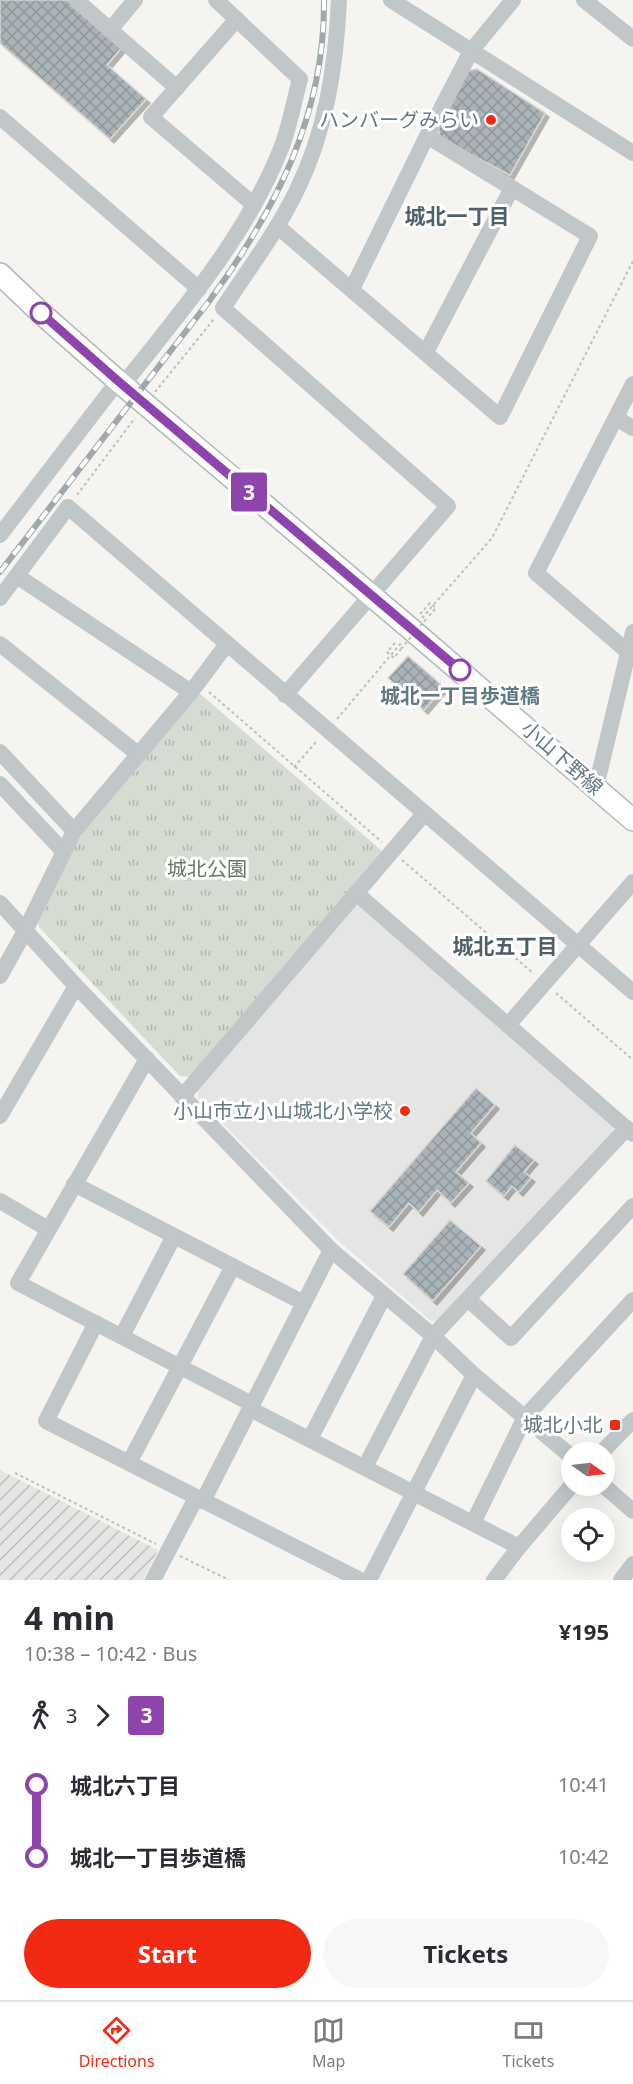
<!DOCTYPE html>
<html lang="en">
<head>
<meta charset="utf-8">
<style>
	body { margin:0; font-family:"Noto Sans","Noto Sans JP",sans-serif; background:#f7f7f7; color:#2b2b33; height:100vh; display:flex; flex-direction:column; font-size:22px; white-space:nowrap }
	* { box-sizing:border-box; margin:0 }
	p { font-size:20px; color:#7c7c81 }
	.icon { flex:none; width:33px; height:33px; fill:none; stroke:currentColor; stroke-width:2; stroke-linecap:round; stroke-linejoin:round }
	.map { position:relative; height:1580px; overflow:hidden }
	.panel { display:flex; flex-direction:column; background:#fff; flex:1 }
	.panel>* { flex:none }
	.badge { padding:0 12px; border-radius:4px; font-size:21px; line-height:39px }
	.needle { width:39px; rotate:104deg }
	.controls { position:absolute; left:561px; top:1442px; display:grid; gap:12px }
	.controls a { display:grid; place-items:center; width:54px; height:54px; border-radius:50%; background:#fff; box-shadow:0 6px 24px #0002; font-size:30px }
	.map>.badge { position:absolute; translate:-50% -50%; box-shadow:0 0 0 3px #fff }
	.legs { display:flex; align-items:center; gap:9px; height:66px; padding:0 24px; font-size:20px }
	.legs p { margin-inline-start:auto }
	.headline { display:flex; align-items:center; justify-content:space-between; height:102px; padding:0 24px }
	h1 { font-size:33px; font-weight:700; line-height:45px }
	.cta { display:flex; gap:12px; margin-top:auto; padding:12px 24px }
	.cta a { flex:1; height:69px; border-radius:36px; background:#f22913; color:#fff; font-size:24px; font-weight:700; line-height:69px; text-align:center }
	.cta a+a { background:#f7f7f7; color:#2b2b33 }
	ul { padding:0 24px; list-style:none }
	li { display:flex; align-items:center; gap:21px; height:72px; font-size:22px }
	li i { display:grid; place-items:center; width:9px; height:100%; margin:0 8px; background:currentColor }
	li i::after { content:''; width:15px; height:15px; margin:-8px; border:4px solid; border-radius:50%; background:#fff }
	li p { margin-inline-start:auto }
	li:first-child i { background:linear-gradient(#0000 50%,currentColor 0) }
	li:last-child i { background:linear-gradient(currentColor 50%,#0000 0) }
	.menu { display:flex; justify-content:space-around; align-items:center; height:84px; border-top:2px solid #e1e1e2; background:#fff; font-size:16px; color:#7c7c81 }
	.menu a { display:grid; justify-items:center; gap:3px }
	.menu .selected { color:#f22913 }
	.map>svg:first-child { display:block }
	.built { fill:#e5e6e3 }
	.industrial { fill:url(#industrial-furrows) }
	.grass { fill:url(#grass-tufts) }
	.building { fill:url(#building-cross-hatch); stroke:#d6d5d3; stroke-width:1.5; filter:url(#shadow) }
	.lines { fill:none; stroke-linecap:round; stroke-linejoin:round }
	.major-casing { stroke:#b2b8bb; stroke-width:24 }
	.path { stroke:#bdbfc1; stroke-width:2; stroke-dasharray:3 3; stroke-linecap:butt }
	.minor { stroke:#c1c6c9; stroke-width:16 }
	.major { stroke:#fff; stroke-width:21 }
	.rail-casing { stroke:#9fa8ac; stroke-width:6 }
	.rail { stroke:#fff; stroke-width:4; stroke-dasharray:11; stroke-linecap:butt }
	.path-bridge { stroke:#bdbfc1; stroke-width:2; stroke-dasharray:3 3; stroke-linecap:butt }
	.line-1-casing { stroke:#fff; stroke-width:14 }
	.line-1 { stroke:#8e44ad; stroke-width:9 }
	.poi-dot { fill:#f22913; stroke:#fff; stroke-width:2 }
	.stop-1-dot { fill:#fff; stroke:#8e44ad; stroke-width:3 }
	.labels { text-anchor:middle; stroke-width:6; stroke-linejoin:round; paint-order:stroke }
	.poi-label { font-size:20px; fill:#617984; stroke:#fff; text-anchor:end }
	.stop-label { font-size:20px; font-weight:bold; fill:#617984; stroke:#fff }
	.street-label { font-size:20px; fill:#617984; stroke:#fff }
	.park-label { font-size:20px; fill:#697a60; stroke:#fff }
	.neighbourhood-label { font-size:21px; font-weight:bold; fill:#4f6068; stroke:#fff }
</style>
</head>
<body>
<div class="map">
<svg width="633" height="1580" viewBox="0 0 633 1580">
	<defs>
		<pattern id="industrial-furrows" width="10" height="10" patternUnits="userSpaceOnUse" patternTransform="scale(1.5)"><rect width="10" height="10" fill="#e5e6e3"/><path d="M-1 1l2-2M0 10L10 0M9 11l2-2" fill="none" stroke="#bdbfbe"/></pattern>
		<pattern id="grass-tufts" width="24" height="20" patternUnits="userSpaceOnUse" patternTransform="scale(1.5)"><rect width="24" height="20" fill="#d6dcd1"/><path d="M3 7l-1-3M5 7V3M7 7l1-3M15 17l-1-3M17 17v-4M19 17l1-3" fill="none" stroke="#b1b7af"/></pattern>
		<pattern id="building-cross-hatch" width="8" height="8" patternUnits="userSpaceOnUse" patternTransform="scale(1.5)"><rect width="8" height="8" fill="#aab4b8"/><path d="M0 0l8 8M0 8l8-8" fill="none" stroke="#8e979b"/></pattern>
		<filter id="shadow"><feDropShadow dx="4" dy="4" stdDeviation="0" flood-color="#0004"/></filter>
	</defs>
	<rect width="100%" height="100%" fill="#f5f4f0"/>
	<path class="built" d="M353 906H363L613 1124 614 1134 441 1321H431L340 1242 198 1099V1085Z"/>
	<path class="industrial" d="M0 1470 158 1550 143 1580H0Z"/>
	<path class="grass" d="M198 692 382 851 190 1077 180 1076 39 927 37 919 72 845Z"/>
	<g class="building">
		<path d="M0 0H67L122 47 107 65 146 99 110 139 0 43Z"/>
		<path d="M477 69 545 113 510 175 440 138 438 126 467 71Z"/>
		<path d="M408 656 444 687 424 710 388 678Z"/>
		<path d="M476 1088 495 1105 471 1133 481 1143 456 1172 469 1183 451 1203 437 1190 419 1212 409 1203 389 1227 370 1211Z"/>
		<path d="M515 1145 534 1160 524 1172 531 1178 519 1192 512 1186 504 1196 486 1181Z"/>
		<path d="M450 1220 481 1246 433 1301 403 1274Z"/>
	</g>
	<g class="lines">
		<g class="major-casing">
			<path id="major" d="M0 274 41 313 118 381 412 630 633 820"/>
		</g>
		<g class="path">
			<path d="M155 392 214 319"/>
			<path d="M77 495 135 418"/>
			<path d="M420 614 430 603 436 608 427 618"/>
			<path d="M422 618 492 538 633 261"/>
			<path d="M395 643 387 652 394 658 401 649"/>
			<path d="M209 692 382 842"/>
			<path d="M337 719 401 643"/>
			<path d="M294 767 317 741"/>
			<path d="M402 860 534 974"/>
			<path d="M556 993 633 1060"/>
			<path d="M15 1473 156 1544"/>
			<path d="M180 1556 229 1580"/>
		</g>
		<g class="minor">
			<path d="M76 0 177 88"/>
			<path d="M391 0 633 153"/>
			<path d="M584 0 633 39"/>
			<path d="M237 19 151 117 254 205"/>
			<path d="M110 30 135 0"/>
			<path d="M0 117 199 289"/>
			<path d="M277 226 500 417 590 236 427 136"/>
			<path d="M352 289 427 136 471 51 513 0"/>
			<path d="M426 352 512 188"/>
			<path d="M616 418 633 428"/>
			<path d="M0 535 118 381 130 376C188 303 248 233 282 146 290 124 294 101 300 79L216 0"/>
			<path d="M17 576 191 692"/>
			<path d="M0 598 68 507 633 992"/>
			<path d="M0 644 138 754"/>
			<path d="M628 652 536 573 633 384"/>
			<path d="M285 695 448 506 223 308C248 270 276 233 296 192 326 132 336 66 339 0"/>
			<path d="M0 752 74 831"/>
			<path d="M0 784 63 851"/>
			<path d="M596 787 633 632"/>
			<path d="M356 893 633 1134"/>
			<path d="M0 903 76 986 331 1250 433 1336 474 1375 572 1457"/>
			<path d="M0 976 25 931 74 831 191 692 227 644"/>
			<path d="M508 1025 633 882"/>
			<path d="M147 1059 18 1283 252 1404"/>
			<path d="M182 1097 424 814"/>
			<path d="M0 1116 76 986"/>
			<path d="M74 1184 304 1303"/>
			<path d="M0 1201 48 1229"/>
			<path d="M468 1299 511 1338 633 1206"/>
			<path d="M96 1323 46 1421 360 1580"/>
			<path d="M122 1336 174 1236"/>
			<path d="M250 1409 519 1547"/>
			<path d="M310 1439 384 1296"/>
			<path d="M602 1452 633 1420"/>
			<path d="M129 1463 233 1266"/>
			<path d="M365 1467 433 1336 627 1128"/>
			<path d="M603 1485 633 1511"/>
			<path d="M203 1501 331 1250"/>
			<path d="M473 1523 525 1417 633 1300"/>
			<path d="M153 1580 196 1498"/>
			<path d="M369 1580 474 1375"/>
			<path d="M494 1580 519 1547 572 1485"/>
			<path d="M621 1580 633 1564"/>
		</g>
		<use href="#major" class="major"/>
		<g class="rail-casing">
			<path id="rail" d="M0 572 210 300C276 209 325 115 324 0"/>
		</g>
		<use href="#rail" class="rail"/>
		<path class="path-bridge" d="M401 649 427 618"/>
	</g>
	<g class="lines">
		<g class="line-1-casing">
			<path id="line-1" d="M41 313 118 381 460 670"/>
		</g>
		<use href="#line-1" class="line-1"/>
	</g>
	<g class="poi-dot">
		<circle cx="491" cy="120" r="6"/>
		<circle cx="405" cy="1111" r="6"/>
		<rect x="609" y="1419" width="12" height="12" rx="3"/>
	</g>
	<g class="stop-1-dot">
		<circle cx="41" cy="313" r="10"/>
		<circle cx="460" cy="670" r="10"/>
	</g>
	<g class="labels">
		<g class="poi-label">
			<text x="479" y="127">ハンバーグみらい</text>
			<text x="393" y="1118">小山市立小山城北小学校</text>
			<text x="603" y="1432">城北小北</text>
		</g>
		<g class="stop-label">
			<text x="460" y="703">城北一丁目歩道橋</text>
		</g>
		<g class="street-label">
			<text transform="translate(562 758) rotate(41)" y="7">小山下野線</text>
		</g>
		<g class="park-label">
			<text x="207" y="876">城北公園</text>
		</g>
		<g class="neighbourhood-label">
			<text x="457" y="224">城北一丁目</text>
			<text x="505" y="954">城北五丁目</text>
		</g>
	</g>
</svg>
<div class="controls">
<a><svg class="needle" viewBox="-14 -14 28 28"><path d="M0-13l5 13h-10z" fill="#e53935"/><path d="M0 13l5-13h-10z" fill="#7c7c81"/></svg></a>
<a><svg class="icon" aria-label="locate" viewBox="0 0 24 24"><circle cx="12" cy="12" r="6"/><path d="M12 2v4M12 18v4M2 12h4M18 12h4"/></svg></a>
</div>
<b class="badge" style="left:249px;top:492px;background:#8e44ad;color:#fff">3</b>
</div>
<section class="panel">
<div class="headline"><div><h1>4 min</h1><p>10:38 – 10:42 · Bus</p></div><b>¥195</b></div>
<div class="legs"><svg class="icon" aria-label="walk" viewBox="0 0 24 24"><circle cx="13" cy="4" r="2"/><path d="M13 8l-2 6 4 7M11 14l-3 7M7 12l3-4h3l4 4"/></svg>3<svg class="icon" aria-label="forward" viewBox="0 0 24 24"><path d="M9 5l7 7-7 7"/></svg><b class="badge" style="background:#8e44ad;color:#fff">3</b></div>
<ul>
<li><i style="color:#8e44ad"></i><b>城北六丁目</b><p>10:41</p></li>
<li><i style="color:#8e44ad"></i><b>城北一丁目歩道橋</b><p>10:42</p></li>
</ul>
<div class="cta"><a>Start</a><a>Tickets</a></div>
</section>
<nav class="menu">
<a class="selected"><svg class="icon" aria-label="directions" viewBox="0 0 24 24"><path d="M12 3l9 9-9 9-9-9zM9 14v-3h6M13 9l2 2-2 2"/></svg>Directions</a>
<a><svg class="icon" aria-label="map" viewBox="0 0 24 24"><path d="M3 6l6-2 6 2 6-2v14l-6 2-6-2-6 2zM9 4v14M15 6v14"/></svg>Map</a>
<a><svg class="icon" aria-label="tickets" viewBox="0 0 24 24"><path d="M3 7h18v10H3zM15 7v10"/></svg>Tickets</a>
</nav>
</body>
</html>
